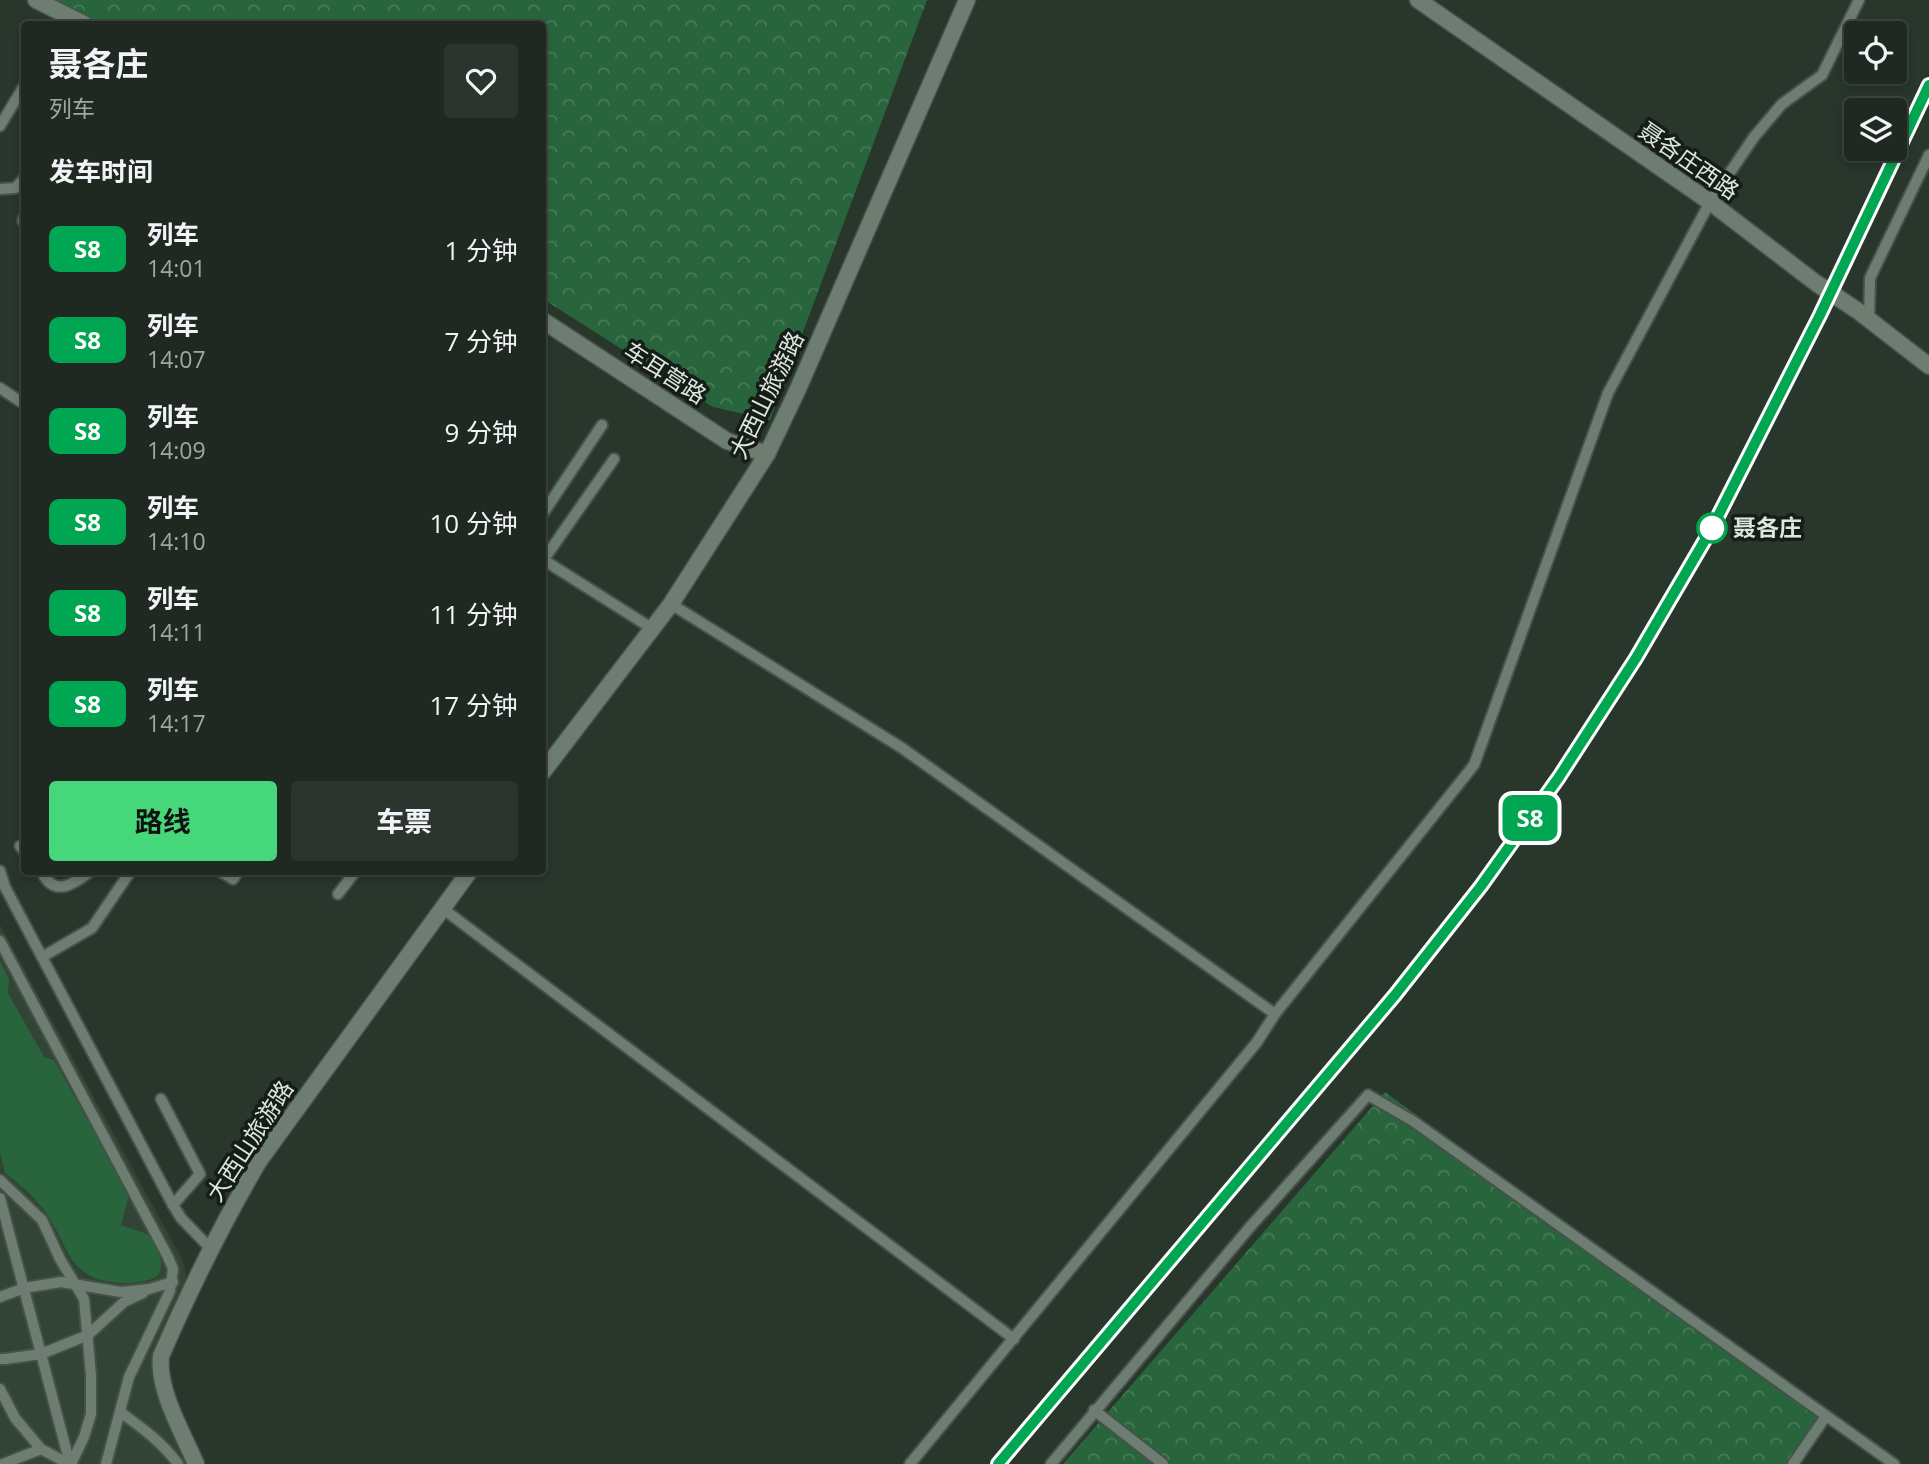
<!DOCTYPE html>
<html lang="zh">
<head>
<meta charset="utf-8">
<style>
	body { margin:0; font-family:"Open Sans","Noto Sans SC",sans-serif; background:#2c342e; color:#f1f3f6; height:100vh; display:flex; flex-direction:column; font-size:26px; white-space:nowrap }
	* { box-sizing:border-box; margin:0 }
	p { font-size:23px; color:#a1a6a5 }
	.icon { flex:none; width:38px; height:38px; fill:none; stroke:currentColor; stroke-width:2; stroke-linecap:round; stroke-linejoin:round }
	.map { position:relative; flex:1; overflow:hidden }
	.side { position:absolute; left:21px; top:21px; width:525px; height:854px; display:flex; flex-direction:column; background:#1f2821; border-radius:7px; box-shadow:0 4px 10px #0003,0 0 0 2px #3c443f }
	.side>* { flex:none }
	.badge { padding:0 14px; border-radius:10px; font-size:24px; line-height:46px }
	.controls { position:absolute; left:1844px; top:21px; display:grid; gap:14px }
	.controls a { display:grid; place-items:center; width:63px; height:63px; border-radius:7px; background:#1f2821; box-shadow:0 4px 10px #0003,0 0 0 2px #3c443f; font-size:35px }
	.map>.badge { position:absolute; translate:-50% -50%; box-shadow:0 0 0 4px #fff }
	h2 { padding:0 28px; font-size:26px; line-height:63px }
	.round { display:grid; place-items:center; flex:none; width:74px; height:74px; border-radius:7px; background:#2c342e }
	.head { display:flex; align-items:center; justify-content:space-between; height:119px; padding:0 28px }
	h1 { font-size:33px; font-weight:700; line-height:52px }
	.button { display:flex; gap:14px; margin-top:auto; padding:14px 28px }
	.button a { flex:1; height:80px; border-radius:7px; background:#46d77a; color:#111; font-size:28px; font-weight:700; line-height:80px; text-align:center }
	.button a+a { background:#2c342e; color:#f1f3f6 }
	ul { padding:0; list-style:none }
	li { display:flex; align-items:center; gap:21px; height:91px; padding:0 28px }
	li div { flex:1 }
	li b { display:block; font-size:26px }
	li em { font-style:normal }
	li .badge { min-width:77px; font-weight:700; text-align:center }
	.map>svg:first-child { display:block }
	.built { fill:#314436 }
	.grass { fill:#28653c }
	.forest { fill:url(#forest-crowns) }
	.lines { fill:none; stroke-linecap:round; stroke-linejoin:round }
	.street-casing { stroke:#465249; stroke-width:14 }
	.secondary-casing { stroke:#465249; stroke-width:19 }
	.street { stroke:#6e7d71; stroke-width:10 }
	.secondary { stroke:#6e7d71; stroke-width:16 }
	.rail-casing { stroke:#a6b0a8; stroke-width:7 }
	.rail { stroke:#161c17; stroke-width:4.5; stroke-dasharray:13; stroke-linecap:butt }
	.line-casing { stroke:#fff; stroke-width:16 }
	.line { stroke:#00a651; stroke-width:10 }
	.stop-dot { fill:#fff; stroke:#00a651; stroke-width:3.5 }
	.labels { text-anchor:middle; stroke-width:7; stroke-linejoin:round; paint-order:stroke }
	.street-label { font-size:23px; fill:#dde6df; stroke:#161c17 }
	.stop-label { font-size:23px; font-weight:bold; fill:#dde6df; stroke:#161c17; text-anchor:start }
</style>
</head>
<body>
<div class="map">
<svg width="1929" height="1464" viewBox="0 0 1929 1464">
	<defs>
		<pattern id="forest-crowns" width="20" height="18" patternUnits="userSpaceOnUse" patternTransform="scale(1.75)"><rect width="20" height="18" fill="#28653c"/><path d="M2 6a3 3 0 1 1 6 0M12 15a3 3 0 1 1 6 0" fill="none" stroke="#477b58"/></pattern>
	</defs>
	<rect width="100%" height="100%" fill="#29362c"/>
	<path class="built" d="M0 925 182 1259 185 1269 187 1279 183 1289 154 1358 152 1367 153 1380 173 1436 180 1439 189 1464H0Z"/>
	<path class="grass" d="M0 962 9 979 8 993 44 1057 54 1060 129 1195 121 1225 150 1235C155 1246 167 1263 158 1275 152 1281 141 1281 132 1283 123 1284 115 1282 106 1281 70 1274 67 1246 50 1219 39 1200 22 1186 5 1173L0 1152Z"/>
	<g class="forest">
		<path d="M53 0H927L770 420 713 407 543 299 542 24H101Z"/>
		<path d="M1385 1092 1826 1416 1792 1464H1063Z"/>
	</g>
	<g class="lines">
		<g class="street-casing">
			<g id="street">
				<path d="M0 126 24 86"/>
				<path d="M0 189 15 188 24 179"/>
				<path d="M24 218 23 221 24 222"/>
				<path d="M1869 320 1870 278 1929 155"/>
				<path d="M0 388 24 404"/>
				<path d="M542 515 602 425"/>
				<path d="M542 559 653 629"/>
				<path d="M542 562 614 459"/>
				<path d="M671 604 902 748 1275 1014"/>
				<path d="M20 846 24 851"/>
				<path d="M0 871 5 887 42 957 173 1205 181 1218 211 1249"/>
				<path d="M42 872C54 897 73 885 89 872"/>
				<path d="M221 872 233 879 238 872"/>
				<path d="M338 894 355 872"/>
				<path d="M442 908 1014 1339"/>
				<path d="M0 941 168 1257 173 1269 170 1291 129 1377 106 1464"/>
				<path d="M42 957 92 928 130 872"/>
				<path d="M161 1099 200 1174 173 1205"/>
				<path d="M0 1180 42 1220 60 1259 84 1299 91 1375V1414L84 1437 71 1464"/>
				<path d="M0 1198 70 1464"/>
				<path d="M0 1297 24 1288 61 1282 121 1292 149 1289 173 1282"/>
				<path d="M0 1359H5L41 1354 88 1335 124 1302 143 1293"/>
				<path d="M0 1389 15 1418 41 1449 69 1464"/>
				<path d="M1094 1410 1163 1464"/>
				<path d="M120 1412C141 1427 162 1442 178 1464"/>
				<path d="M3 1464 41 1449"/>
				<path d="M910 1464 1257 1042 1275 1014 1474 765 1608 393 1710 202 1754 137 1782 104 1822 75 1859 0"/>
				<path d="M1051 1464 1250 1227 1368 1095 1413 1121 1894 1464"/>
				<path d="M1793 1464 1826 1416"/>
			</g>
		</g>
		<g class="secondary-casing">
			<g id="secondary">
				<path d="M36 0 84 24"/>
				<path d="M1418 0 1710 202 1816 283 1858 311 1929 366"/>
				<path d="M542 320 727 441 767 454"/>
				<path d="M542 773 671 604 767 454 798 389 967 0"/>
				<path d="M196 1464C183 1433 157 1390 161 1356 190 1289 222 1224 259 1161L469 872"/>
			</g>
		</g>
		<use href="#street" class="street"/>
		<use href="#secondary" class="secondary"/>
		<g class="rail-casing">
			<path id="rail" d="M998 1464C1092 1353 1187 1242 1281 1131 1379 1015 1476 900 1561 774 1614 695 1665 614 1711 530 1790 385 1859 234 1929 85"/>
		</g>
		<use href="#rail" class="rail"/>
	</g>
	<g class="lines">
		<g class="line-casing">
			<path id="line" d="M998 1464 1395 995 1481 886 1559 777 1636 658 1712 528 1820 315 1929 85"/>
		</g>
		<use href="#line" class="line"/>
	</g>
	<circle class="stop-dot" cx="1712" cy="528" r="14"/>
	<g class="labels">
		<g class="street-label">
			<text transform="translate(1689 161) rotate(35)" y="8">聂各庄西路</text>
			<text transform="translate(665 373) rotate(33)" y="8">车耳营路</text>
			<text transform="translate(767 395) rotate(-64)" y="8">大西山旅游路</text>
			<text transform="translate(250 1141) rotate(-57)" y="8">大西山旅游路</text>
		</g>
		<g class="stop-label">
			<text x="1733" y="536">聂各庄</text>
		</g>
	</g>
</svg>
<div class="controls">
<a><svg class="icon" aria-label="locate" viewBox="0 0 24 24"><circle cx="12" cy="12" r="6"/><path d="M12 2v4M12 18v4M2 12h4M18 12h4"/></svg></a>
<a><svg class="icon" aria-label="layers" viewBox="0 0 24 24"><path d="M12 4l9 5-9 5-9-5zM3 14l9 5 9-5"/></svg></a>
</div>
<b class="badge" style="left:1530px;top:818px;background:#00a651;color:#fff">S8</b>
<section class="side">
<div class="head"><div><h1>聂各庄</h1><p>列车</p></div><a class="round"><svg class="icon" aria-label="heart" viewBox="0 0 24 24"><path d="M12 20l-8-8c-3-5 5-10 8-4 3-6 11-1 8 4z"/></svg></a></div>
<h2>发车时间</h2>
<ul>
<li><span class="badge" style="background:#00a651;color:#fff">S8</span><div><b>列车</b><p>14:01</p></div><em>1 分钟</em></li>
<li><span class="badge" style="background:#00a651;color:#fff">S8</span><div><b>列车</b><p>14:07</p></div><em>7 分钟</em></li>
<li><span class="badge" style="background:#00a651;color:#fff">S8</span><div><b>列车</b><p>14:09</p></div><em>9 分钟</em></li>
<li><span class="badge" style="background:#00a651;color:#fff">S8</span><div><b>列车</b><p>14:10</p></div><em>10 分钟</em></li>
<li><span class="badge" style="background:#00a651;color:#fff">S8</span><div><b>列车</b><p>14:11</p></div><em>11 分钟</em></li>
<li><span class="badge" style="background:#00a651;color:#fff">S8</span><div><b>列车</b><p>14:17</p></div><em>17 分钟</em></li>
</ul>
<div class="button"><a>路线</a><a>车票</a></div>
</section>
</div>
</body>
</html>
